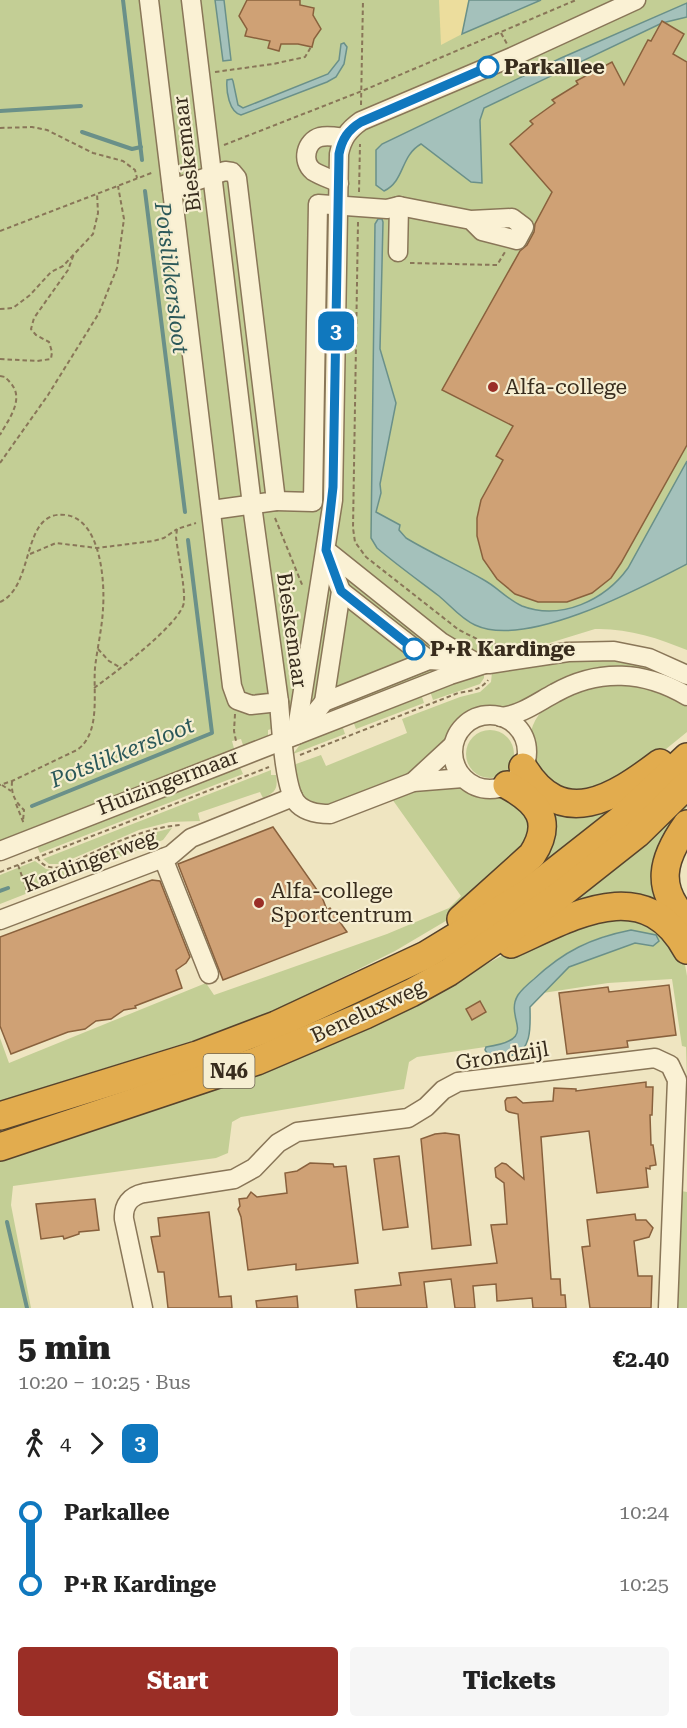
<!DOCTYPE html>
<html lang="en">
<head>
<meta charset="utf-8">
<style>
	body { margin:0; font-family:"Roboto Serif",serif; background:#f6f6f6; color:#222; height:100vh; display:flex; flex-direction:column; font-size:22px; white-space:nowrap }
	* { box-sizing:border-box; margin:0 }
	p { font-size:20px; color:#767676 }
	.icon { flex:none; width:33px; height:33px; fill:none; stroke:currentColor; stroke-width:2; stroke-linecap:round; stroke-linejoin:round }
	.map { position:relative; height:1308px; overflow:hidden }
	.sheet { display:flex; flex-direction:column; background:#fff; flex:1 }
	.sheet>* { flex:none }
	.badge { padding:0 12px; border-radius:9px; font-size:21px; line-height:39px }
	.map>.badge { position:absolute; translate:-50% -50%; box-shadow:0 0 0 3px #fff }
	.legs { display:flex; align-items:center; gap:9px; height:66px; padding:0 18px; font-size:20px }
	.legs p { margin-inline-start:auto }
	.overview { display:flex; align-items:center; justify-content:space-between; height:102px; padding:0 18px }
	h1 { font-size:33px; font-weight:800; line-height:45px }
	.button { display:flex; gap:12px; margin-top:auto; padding:12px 18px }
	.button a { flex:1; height:69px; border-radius:6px; background:#9a2e26; color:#fff; font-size:24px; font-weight:800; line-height:69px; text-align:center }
	.button a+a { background:#f6f6f6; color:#222 }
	ul { padding:0 18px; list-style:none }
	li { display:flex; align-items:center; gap:21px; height:72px; font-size:22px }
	li i { display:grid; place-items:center; width:9px; height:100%; margin:0 8px; background:currentColor }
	li i::after { content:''; width:15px; height:15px; margin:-8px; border:4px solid; border-radius:50%; background:#fff }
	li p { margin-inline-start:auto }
	li:first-child i { background:linear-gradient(#0000 50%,currentColor 0) }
	li:last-child i { background:linear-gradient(currentColor 50%,#0000 0) }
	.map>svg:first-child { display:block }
	.green { fill:#c3ce95 }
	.sand { fill:#ecdd9d }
	.water { fill:#a4c1bb; stroke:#6a9089; stroke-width:1.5 }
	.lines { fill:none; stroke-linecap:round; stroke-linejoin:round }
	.stream { stroke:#6a9089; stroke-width:4 }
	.building { fill:#cfa175; stroke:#89613d; stroke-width:1.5 }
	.minor-casing { stroke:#897658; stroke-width:21 }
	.highway-casing { stroke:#57432c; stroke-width:30 }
	.path { stroke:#897658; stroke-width:2; stroke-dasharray:4.5 3; stroke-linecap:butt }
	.minor { stroke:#faf1d4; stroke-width:18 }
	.highway { stroke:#e2ac4e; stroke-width:27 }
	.line-1-casing { stroke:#fff; stroke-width:14 }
	.line-1 { stroke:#1078be; stroke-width:9 }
	.stop-1-dot { fill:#fff; stroke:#1078be; stroke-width:3 }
	.poi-dot { fill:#9a2e26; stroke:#f6eed1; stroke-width:2 }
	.labels { text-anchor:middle; stroke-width:4.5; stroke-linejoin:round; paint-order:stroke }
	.shield { fill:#f6eed1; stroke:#716653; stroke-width:1.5 }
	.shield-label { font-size:20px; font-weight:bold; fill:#382c1d }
	.stop-label { font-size:21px; font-weight:bold; fill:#382c1d; stroke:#f6eed1; text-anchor:start }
	.street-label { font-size:21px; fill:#382c1d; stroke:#f6eed1 }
	.poi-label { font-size:21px; fill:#382c1d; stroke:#f6eed1; text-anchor:start }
	.water-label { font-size:22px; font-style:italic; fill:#2b5859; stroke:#f6eed1 }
</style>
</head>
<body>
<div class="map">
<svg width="687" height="1308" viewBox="0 0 687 1308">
	<rect width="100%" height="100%" fill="#efe5c1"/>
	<g class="green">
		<path d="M0 0H687V650C658 638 627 628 595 629L268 730V739L244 748 241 739 232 741 235 752 0 843Z"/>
		<path d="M588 659 627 662 670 675 669 678 638 668 609 667 503 711C452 709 451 748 415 770 391 786 361 794 334 805 305 807 297 797 293 770L296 769V764L321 755 326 766 407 733 402 719 460 697 480 692 491 682 492 672Z"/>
		<path d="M484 673V678L480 684 433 700 430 691Z"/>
		<path d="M608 683C636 686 664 689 687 707V732L650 762 606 791 562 795 531 761C531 752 529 741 531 732 539 697 579 691 608 683Z"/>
		<path d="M421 694 424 703 356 729 353 721Z"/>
		<path d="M342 725 345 734 293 754 302 742Z"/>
		<circle cx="490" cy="754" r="24"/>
		<path d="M239 765 243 774 40 853 36 844Z"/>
		<path d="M271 770V775H276C278 789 276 792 263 798L260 792 198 813 200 821 170 822 139 830 60 864H49L43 859Z"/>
		<path d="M651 778 571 849 482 910 530 866 541 805Z"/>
		<path d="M440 784H458L474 792 488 794 508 793 526 803 531 845 471 906 395 951 297 1000 253 1019 195 1040 0 1101V1038L9 1063 206 983 214 995 387 934 449 908 461 896 392 799Z"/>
		<path d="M687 803V807L668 841 660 911 530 929Z"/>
		<path d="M172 828 163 840 0 904V875L35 861 46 869 58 871 141 836Z"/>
		<path d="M638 911 684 959 687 976V1083L686 1047 682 1046 672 979 608 983 543 993 569 967 635 943H641L631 930C590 938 563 951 532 980 527 986 517 994 515 1002 511 1019 527 1032 506 1044L417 1057 409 1062 404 1089 241 1117 232 1122 228 1153 216 1158 13 1186 11 1205 31 1308H0V1156L386 1019 527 942Z"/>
		<path d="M681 1191 687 1192V1308H677Z"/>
	</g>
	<path class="sand" d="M439 0H469L462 34 441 45Z"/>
	<g class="water">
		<path d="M215 0H224L231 60 223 61Z"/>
		<path d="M469 0H541L462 34Z"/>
		<path d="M687 3V17L662 23 484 108 480 120 482 183 471 182 421 144C400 156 405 181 384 191L376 185V150L382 144 561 58Z"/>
		<path d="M344 43 347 47 344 64 336 77 327 82 241 115C229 112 226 91 227 80L232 79 233 81 238 105 243 108 328 74 339 60 341 44Z"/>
		<path d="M378 219H382L383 222 380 349 396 403 380 484 381 493 376 512 400 525 399 530 406 538C431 553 458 565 484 580 497 587 508 600 522 606 561 621 605 600 628 568L687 461V564C639 589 526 649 475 625 461 619 450 605 439 596 418 580 397 565 377 548L371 538 375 224Z"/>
		<path d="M631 930 656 935 659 941 653 946 635 943 569 967 530 1007C530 1023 533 1050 513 1055 506 1057 496 1056 489 1056L485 1050 486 1047C542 1039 503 1019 518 995 522 989 528 984 534 979 564 951 591 938 631 930Z"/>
	</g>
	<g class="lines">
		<g class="stream">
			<path d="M123 0 142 160"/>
			<path d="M0 111 81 106"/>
			<path d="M82 132 132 149 141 147"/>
			<path d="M145 191 185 512"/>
			<path d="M32 806 212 733 188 540"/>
			<path d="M0 891 8 888"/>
			<path d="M7 1222 27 1308"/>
		</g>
	</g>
	<g class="building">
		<path d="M247 0H300V5L314 8 313 15 321 29 314 39 312 47 298 44H281L279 51 268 48 270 41 245 36 247 29 239 16Z"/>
		<path d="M662 21 684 34 673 54 687 62V445L621 563 611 578 592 593 567 602H538L515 594 497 579 483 559 477 536V518L481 500 503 460 496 456 513 426 442 390 520 251 527 245 534 232 535 224 552 192 510 144 533 124 530 121 555 103 552 100 578 84 576 81 612 62 624 85 648 40 651 41Z"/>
		<path d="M273 827 322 897 327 910 330 908 347 932 223 980 178 864Z"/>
		<path d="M152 880 160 881 190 957 186 963 176 970 182 988 135 1006 136 1008 124 1010 111 1019 96 1021 85 1029 68 1032 11 1054 0 1026V937Z"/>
		<path d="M669 985 676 1035 627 1041 628 1047 567 1054 559 993 608 987 609 992Z"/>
		<path d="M480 1001 486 1012 472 1020 466 1009Z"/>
		<path d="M646 1082V1087H653L652 1115H650L651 1145H653L656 1165 650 1166V1169L646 1168 648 1187 597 1193 589 1131 541 1137 551 1279H560L561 1295H565L566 1308H533L532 1298 497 1301 496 1284 473 1286 475 1308H455L451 1279 424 1282 427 1308H357L355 1290 401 1285 399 1273 497 1263 491 1225 507 1224 504 1183 496 1177 495 1168 502 1163 506 1164 524 1179 518 1114 509 1112 506 1110 505 1101 507 1098 516 1097 523 1103 553 1101 554 1088 576 1089V1091Z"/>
		<path d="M445 1133 459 1135 471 1245 432 1249 421 1139 435 1134Z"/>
		<path d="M399 1156 408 1227 383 1230 374 1159Z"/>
		<path d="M310 1163 333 1164 334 1167 346 1166 358 1263 296 1270V1264L248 1270 241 1217 238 1209 240 1206 239 1199 247 1198 251 1192 257 1197 287 1193 285 1173 297 1171Z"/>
		<path d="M95 1199 99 1230 79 1232V1234L64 1239 63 1236 41 1239 36 1204Z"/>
		<path d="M209 1212 219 1297 231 1296 232 1308H168L164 1272H158L151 1237 160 1236 158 1218Z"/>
		<path d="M635 1214 636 1220H646L653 1228 649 1237 634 1241 638 1276H652L651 1308H590L582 1247 590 1246 587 1220Z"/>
		<path d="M297 1296 298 1308H257L256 1301Z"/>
	</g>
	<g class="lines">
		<g class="minor-casing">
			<g id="minor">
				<path d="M149 0 232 686 237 700 251 705 279 702 252 505 191 0"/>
				<path d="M339 183C331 179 321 176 313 171 301 161 306 141 320 137 328 135 337 137 344 138"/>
				<path d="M172 189 225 171 232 172 237 178 276 501 212 510"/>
				<path d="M398 252 399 206"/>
				<path d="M276 501 313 502 318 204 387 209 399 206 471 220 512 218 524 227 517 240 482 231 471 220"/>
				<path d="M326 550 441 642 473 661"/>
				<path d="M341 591 429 660"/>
				<path d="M279 702C281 724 284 787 296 802 304 812 318 814 330 814L413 782 463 778"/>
				<path d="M324 702 341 591 326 552"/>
				<circle cx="490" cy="752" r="37"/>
				<path d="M501 717C521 715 538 702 555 693 599 668 645 671 687 696"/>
				<path d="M298 734 324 702 429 660 489 664 568 652 614 651 649 658 687 675"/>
				<path d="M296 735 333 500 339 154C342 139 348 130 361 121L512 57 636 0"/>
				<path d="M413 782 453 745"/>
				<path d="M0 851 450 675 485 664"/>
				<path d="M163 858 209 974"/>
				<path d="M0 920 171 855 191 838 293 797"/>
				<path d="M143 1308 124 1219C123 1205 130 1196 144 1193L234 1179 254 1168 278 1143 297 1132 408 1118 426 1107 443 1090 458 1082 655 1058 670 1065 677 1080 668 1308"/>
			</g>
		</g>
		<g class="highway-casing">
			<g id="highway">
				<path d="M523 767C562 832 615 797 660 763"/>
				<path d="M687 824C662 859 654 888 687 921"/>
				<path d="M461 919 532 855C554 821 538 802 507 785"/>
				<path d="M511 944C570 918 644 871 687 950"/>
				<path d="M0 1116 197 1055 276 1025 426 955 526 894 620 820 687 757"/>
				<path d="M0 1147 257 1061 365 1015 411 993 449 972 556 898 637 834 687 785"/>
			</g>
		</g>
		<g class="path">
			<path d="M501 33 507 44"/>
			<path d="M215 72 273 64 305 57 311 47"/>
			<path d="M361 105 363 0"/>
			<path d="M0 128 32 127 47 130 93 153 123 161 135 170 137 178"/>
			<path d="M224 145 362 91 576 0"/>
			<path d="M359 192 360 144"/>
			<path d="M358 222 353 528 355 542 366 557 459 630 483 642 503 645"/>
			<path d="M0 231 154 172"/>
			<path d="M410 263 497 265 505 252"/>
			<path d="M0 309 13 308 30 295 51 272 63 266 93 234 98 213 97 193"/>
			<path d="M0 359 37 361 51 359 52 352 49 342 36 335 31 329 34 318 68 270 74 254"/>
			<path d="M0 376 5 377C8 380 12 384 14 388 22 403 7 422 0 435"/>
			<path d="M0 463 48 395 99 313 117 268 124 219 118 186"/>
			<path d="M275 518 303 587"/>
			<path d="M30 554 56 543 97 548 153 541 164 538 177 529"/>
			<path d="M0 602C36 586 20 509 66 515 101 520 105 582 103 609 102 629 97 649 95 668 93 694 101 733 77 750L12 781 0 785"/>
			<path d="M98 649 109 661 121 668"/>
			<path d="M94 688C112 675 182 623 184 602 185 585 178 555 176 537L177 529 196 523"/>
			<path d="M235 714 234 731 236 741"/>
			<path d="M300 755 458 693C470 691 481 690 488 680"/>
			<path d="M12 781C11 795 15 801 24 810L23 821"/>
			<path d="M2 785 11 791"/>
			<path d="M16 804 24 824"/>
			<path d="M37 857C43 867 51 869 62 867 100 850 139 828 181 825"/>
			<path d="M18 865 28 893"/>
			<path d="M0 872 269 767"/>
		</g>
		<use href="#minor" class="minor"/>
		<use href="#highway" class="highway"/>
	</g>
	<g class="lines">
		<g class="line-1-casing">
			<path id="line-1" d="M414 649 341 591 326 550 333 487 339 154C342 139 348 130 361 122L488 67"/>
		</g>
		<use href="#line-1" class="line-1"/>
	</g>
	<g class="stop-1-dot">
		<circle cx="488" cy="67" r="10"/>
		<circle cx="414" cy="649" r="10"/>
	</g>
	<g class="poi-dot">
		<circle cx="493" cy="387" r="6"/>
		<circle cx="259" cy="903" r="6"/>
	</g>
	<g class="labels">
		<rect class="shield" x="203.5" y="1054" width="51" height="34" rx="4.5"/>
		<g class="shield-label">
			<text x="229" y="1078">N46</text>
		</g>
		<g class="stop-label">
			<text x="504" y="74">Parkallee</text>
			<text x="430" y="656">P+R Kardinge</text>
		</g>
		<g class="street-label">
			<text transform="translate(187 154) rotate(-97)" y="7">Bieskemaar</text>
			<text transform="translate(292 630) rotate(82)" y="7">Bieskemaar</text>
			<text transform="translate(168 782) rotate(-21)" y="7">Huizingermaar</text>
			<text transform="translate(90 861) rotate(-21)" y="7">Kardingerweg</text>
			<text transform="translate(368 1011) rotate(-25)" y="7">Beneluxweg</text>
			<text transform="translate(502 1056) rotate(-9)" y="7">Grondzijl</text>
		</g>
		<g class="poi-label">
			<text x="505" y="394">Alfa-college</text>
			<text x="271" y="898">Alfa-college<tspan x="271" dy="24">Sportcentrum</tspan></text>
		</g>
		<g class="water-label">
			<text transform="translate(172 278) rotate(83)" y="8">Potslikkersloot</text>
			<text transform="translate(122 752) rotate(-22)" y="8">Potslikkersloot</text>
		</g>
	</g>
</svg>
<b class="badge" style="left:336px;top:331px;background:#1078be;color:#fff">3</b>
</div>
<section class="sheet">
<div class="overview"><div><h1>5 min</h1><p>10:20 – 10:25 · Bus</p></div><b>€2.40</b></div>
<div class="legs"><svg class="icon" aria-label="walk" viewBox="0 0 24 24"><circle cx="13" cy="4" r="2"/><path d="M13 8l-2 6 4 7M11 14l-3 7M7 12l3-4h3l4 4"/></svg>4<svg class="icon" aria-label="forward" viewBox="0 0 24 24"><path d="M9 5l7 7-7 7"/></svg><b class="badge" style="background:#1078be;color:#fff">3</b></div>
<ul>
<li><i style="color:#1078be"></i><b>Parkallee</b><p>10:24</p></li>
<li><i style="color:#1078be"></i><b>P+R Kardinge</b><p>10:25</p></li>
</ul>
<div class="button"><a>Start</a><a>Tickets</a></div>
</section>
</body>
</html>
